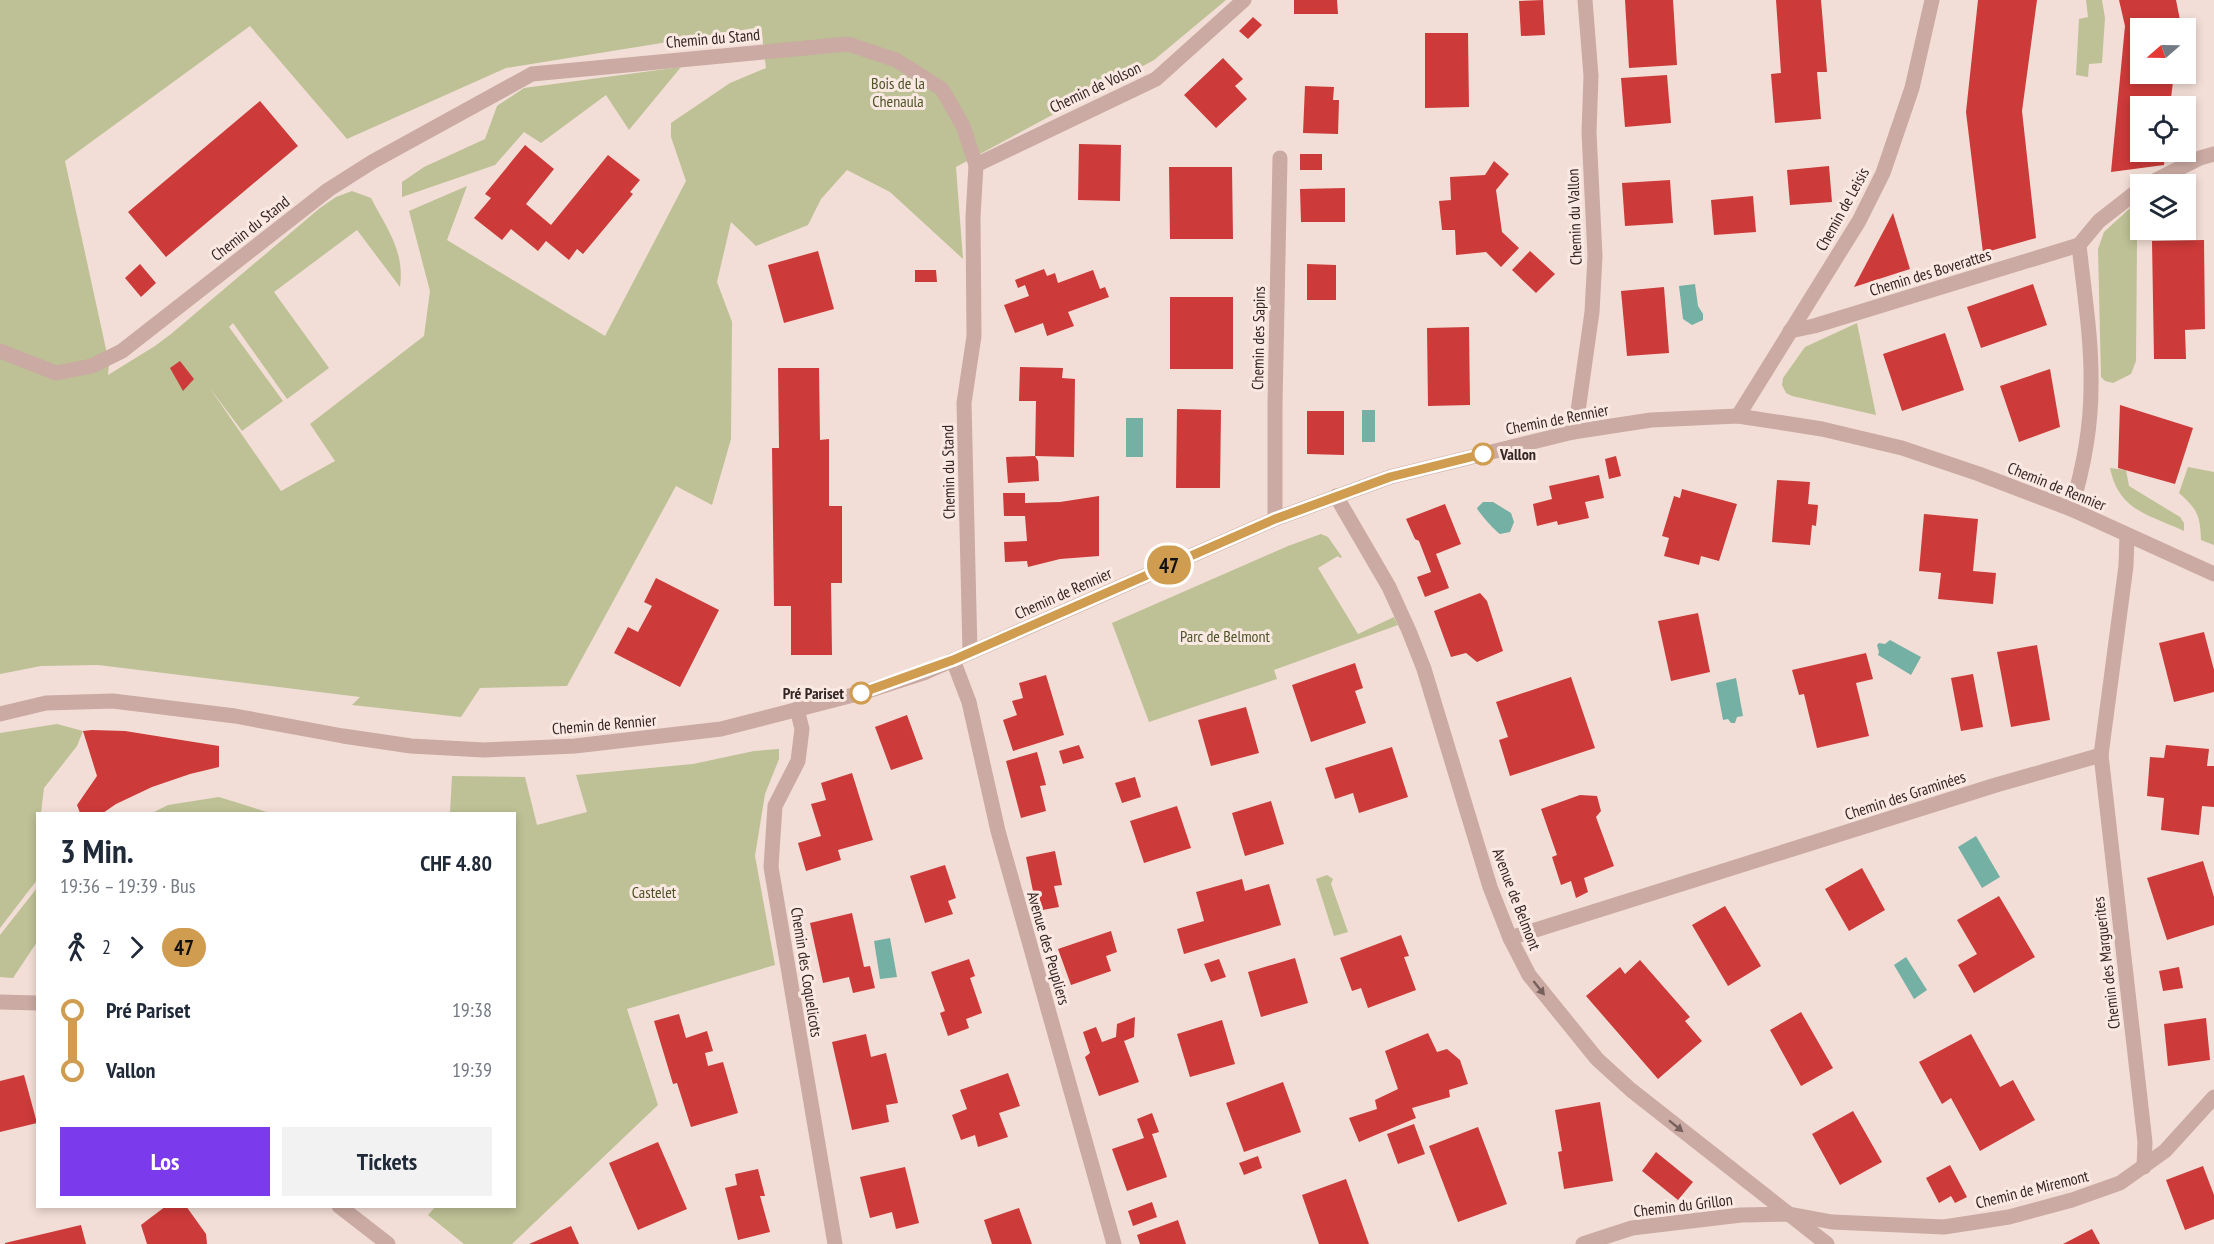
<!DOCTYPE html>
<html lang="de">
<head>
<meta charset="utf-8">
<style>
	body { margin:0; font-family:"PT Sans Narrow",sans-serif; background:#f2f2f3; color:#1f2937; height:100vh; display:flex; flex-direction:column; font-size:22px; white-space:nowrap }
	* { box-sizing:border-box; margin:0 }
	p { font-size:20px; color:#747a83 }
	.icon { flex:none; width:33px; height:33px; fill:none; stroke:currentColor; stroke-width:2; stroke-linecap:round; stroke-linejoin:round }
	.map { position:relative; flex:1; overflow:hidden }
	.panel { position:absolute; left:36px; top:812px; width:480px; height:396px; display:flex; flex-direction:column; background:#fff; border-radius:0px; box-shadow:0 3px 9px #0003 }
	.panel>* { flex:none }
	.badge { padding:0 12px; border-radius:20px; font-size:21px; line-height:39px }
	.needle { width:39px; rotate:250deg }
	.fabs { position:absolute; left:2130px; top:18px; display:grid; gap:12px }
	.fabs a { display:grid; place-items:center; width:66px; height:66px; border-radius:0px; background:#fff; box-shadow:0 3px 9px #0003; font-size:30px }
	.map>.badge { position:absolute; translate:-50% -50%; box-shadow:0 0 0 3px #fff }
	.legs { display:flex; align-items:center; gap:9px; height:66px; padding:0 24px; font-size:20px }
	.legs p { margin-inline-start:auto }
	.overview { display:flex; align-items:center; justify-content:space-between; height:102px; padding:0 24px }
	h1 { font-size:33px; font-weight:800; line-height:45px }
	.button { display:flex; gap:12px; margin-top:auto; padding:12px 24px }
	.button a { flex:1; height:69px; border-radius:0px; background:#7c3aed; color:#fff; font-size:24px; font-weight:800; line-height:69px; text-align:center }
	.button a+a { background:#f2f2f3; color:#1f2937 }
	ul { padding:0 24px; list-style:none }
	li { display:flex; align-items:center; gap:21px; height:60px; font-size:22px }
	li i { display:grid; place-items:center; width:9px; height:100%; margin:0 8px; background:currentColor }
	li i::after { content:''; width:15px; height:15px; margin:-8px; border:4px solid; border-radius:50%; background:#fff }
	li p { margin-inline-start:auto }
	li:first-child i { background:linear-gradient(#0000 50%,currentColor 0) }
	li:last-child i { background:linear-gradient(currentColor 50%,#0000 0) }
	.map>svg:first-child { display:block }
	.green { fill:#bdc195; fill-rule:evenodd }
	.water { fill:#74b0a4 }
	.building { fill:#cc3a39 }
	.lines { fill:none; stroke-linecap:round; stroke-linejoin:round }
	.minor { stroke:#caaaa2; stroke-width:15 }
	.tertiary { stroke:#caaaa2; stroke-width:15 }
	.oneway { fill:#78615d }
	.line-1-casing { stroke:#fff; stroke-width:14 }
	.line-1 { stroke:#cf9c50; stroke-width:9 }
	.stop-1-dot { fill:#fff; stroke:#cf9c50; stroke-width:3 }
	.labels { text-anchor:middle; stroke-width:6; stroke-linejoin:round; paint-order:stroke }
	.street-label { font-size:16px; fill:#342625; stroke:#fae9e2 }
	.park-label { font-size:16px; fill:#4e5327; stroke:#fae9e2 }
	.stop-label { font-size:16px; font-weight:bold; fill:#342625; stroke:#fae9e2; text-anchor:start }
</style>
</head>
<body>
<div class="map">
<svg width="2214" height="1244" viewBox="0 0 2214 1244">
	<rect width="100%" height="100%" fill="#f2ded6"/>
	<g class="green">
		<path d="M0 0H1226L1154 60 956 167 963 259 890 192 847 170 821 199 808 225 756 246 731 222 717 282 732 322 731 439 712 505 676 486 567 686 480 688 461 717 352 705 360 697 98 665 41 666 0 674ZM250 26 347 139 506 68 761 27 766 68 730 83 671 123V137L686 181 605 336 447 240 467 186 409 211 430 291 424 336 310 424 335 461 281 491 209 387 242 431 283 401 229 327 233 323 287 399 329 368 274 292 357 230 400 287C405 251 387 229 371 198L352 191 336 197 320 208 171 334 155 346 108 375 109 363 65 161Z"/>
		<path d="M2086 0H2102L2105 18 2102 63 2089 64 2088 77 2076 75 2079 19 2088 17Z"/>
		<path d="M681 67 629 130 606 95 541 143 524 132 495 165 402 197V182L424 167 485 139 497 106 524 88Z"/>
		<path d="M2140 199V226L2137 233V247L2136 361 2131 374 2113 383 2105 381 2101 377 2098 249 2104 232Z"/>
		<path d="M1857 323 1876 415 1792 396 1786 393 1782 385 1783 378 1805 347Z"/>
		<path d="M2188 467 2214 472V545L2201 540C2200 515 2198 510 2179 493Z"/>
		<path d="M2110 468 2126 470 2129 486 2180 517 2184 523V531C2148 514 2119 511 2110 468Z"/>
		<path d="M1321 534 1328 537 1342 557 1340 558 1338 556 1318 568 1358 634 1394 617 1398 625 1274 670 1277 679 1149 722 1112 623 1288 546Z"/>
		<path d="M57 724 83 731 77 746 44 788 41 813H38L37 880 0 928V733Z"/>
		<path d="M779 749V759L765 794 755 856 775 965 627 1009 658 1105 512 1244H464L428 1215 436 1206H514V813H450L452 776 525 777 537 825 587 812 576 775 693 764 754 751Z"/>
		<path d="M219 797 270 813H152L168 805Z"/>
		<path d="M1327 875 1333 879 1331 884 1348 932 1334 936 1316 879Z"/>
		<path d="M37 888V942L13 978 0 977V935Z"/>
	</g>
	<g class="water">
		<path d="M1695 284 1698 306 1703 314V320L1692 325 1683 319 1679 286Z"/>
		<rect x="1362" y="410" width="13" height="32"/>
		<rect x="1126" y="418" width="17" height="39"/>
		<path d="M1483 502H1493L1511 513 1514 522 1510 532 1500 534C1497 533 1478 512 1477 508Z"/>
		<path d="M1890 640 1921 657 1911 675 1878 655 1879 652 1877 645 1879 643 1885 644Z"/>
		<path d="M1736 678 1743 716 1737 717 1735 723H1731L1728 719 1723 720 1716 683Z"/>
		<path d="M1976 836 2000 877 1982 888 1958 847Z"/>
		<path d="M890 938 897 977 880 979 874 941Z"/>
		<path d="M1906 957 1927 990 1914 999 1894 965Z"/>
	</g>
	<g class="building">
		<path d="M1294 0H1337L1338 14H1294Z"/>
		<path d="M1543 0 1545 35 1521 36 1519 1Z"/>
		<path d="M1625 0H1673L1677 65 1629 68Z"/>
		<path d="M1776 0H1821L1827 72H1817L1821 119 1775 123 1771 74 1781 73Z"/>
		<path d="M1978 0H2037L2022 111 2036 238 1983 253 1966 112Z"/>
		<path d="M2119 0H2176L2180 20 2179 28H2140V74H2174L2170 106H2140V152H2165L2164 165 2111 172 2125 26Z"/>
		<path d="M1253 17 1262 25 1248 39 1239 31Z"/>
		<path d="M1425 33H1468L1469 107 1425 108Z"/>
		<path d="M1223 58 1243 79 1235 86 1247 99 1216 128 1184 95Z"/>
		<path d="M1667 75 1671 123 1625 127 1621 78Z"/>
		<path d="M1305 86 1334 87 1333 100H1339L1338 134 1303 133Z"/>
		<path d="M260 101 298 146 166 257 128 212Z"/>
		<path d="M1079 144 1121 145 1120 201 1078 200Z"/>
		<path d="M525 145 554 169 526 204 551 225 608 155 640 180 630 192 633 194 583 254 577 249 569 260 546 241 538 251 511 229 502 240 474 218 491 198 485 194Z"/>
		<rect x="1300" y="154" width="22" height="16"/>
		<path d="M1494 161 1509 174 1496 190 1502 232 1519 248 1501 267 1486 252 1456 255 1455 230H1442L1439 201 1451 200 1450 177 1485 175Z"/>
		<path d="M1829 166 1832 202 1790 205 1787 170Z"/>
		<path d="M1169 167H1232L1233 239H1170Z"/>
		<path d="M1670 180 1673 223 1625 226 1622 183Z"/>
		<path d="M1345 188V222H1301L1300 189Z"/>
		<path d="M1753 196 1756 232 1714 235 1711 200Z"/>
		<path d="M1893 213 1910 269 1854 287Z"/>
		<path d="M2204 240 2205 329 2185 330 2186 359H2154L2152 241Z"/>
		<path d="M818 251 834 309 784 323 768 265Z"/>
		<path d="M1530 251 1555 274 1536 293 1512 270Z"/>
		<path d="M140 264 156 283 141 297 125 278Z"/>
		<path d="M1307 264 1336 265V300H1307Z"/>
		<path d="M1044 269 1047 276 1055 273 1058 283 1093 270 1100 289 1105 287 1109 297 1068 312 1074 326 1047 336 1043 323 1015 333 1004 305 1029 296 1025 285 1018 288 1015 280Z"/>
		<path d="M915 270H936L937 282H915Z"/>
		<path d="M2033 284 2047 325 1981 348 1967 307Z"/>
		<path d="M1664 287 1669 353 1627 356 1621 291Z"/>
		<rect x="1170" y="297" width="63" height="72"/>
		<path d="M1469 327 1470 405 1428 406 1427 328Z"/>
		<path d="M1945 333 1964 390 1902 411 1883 354Z"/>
		<path d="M180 361 194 379 183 391 170 368Z"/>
		<path d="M1020 367 1063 368 1062 378 1075 379 1074 457 1035 456 1036 401H1019Z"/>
		<path d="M778 368H819L820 440 829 439V506H842V583H831L832 655H791V606H774L772 448H779Z"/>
		<path d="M2050 369 2060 427 2019 442 2000 386Z"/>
		<path d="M2120 405 2193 428 2175 484 2118 468Z"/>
		<path d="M1177 409 1221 410 1220 488H1176Z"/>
		<path d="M1307 411H1344V455L1307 454Z"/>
		<path d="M1035 456 1038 461 1039 481 1008 483 1006 457Z"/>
		<path d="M1616 456 1621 476 1609 479 1605 459Z"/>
		<path d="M1599 475 1604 498 1585 502 1589 518 1558 525 1557 521 1537 526 1533 504 1552 499 1549 486Z"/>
		<path d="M1777 480 1810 482 1808 504 1818 505 1816 526 1812 525 1810 545 1772 542Z"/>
		<path d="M1682 489 1737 504 1719 561 1701 556 1699 565 1664 556 1669 538 1662 536 1674 496 1680 498Z"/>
		<path d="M1003 493H1025V503L1060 502 1099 496V556L1060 559 1028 567 1027 561 1005 562 1004 542 1027 541 1025 516H1004Z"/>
		<path d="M1445 504 1461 544 1436 554 1449 588 1425 597 1417 577 1431 572 1419 541 1415 539 1406 519Z"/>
		<path d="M1924 514 1978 519 1973 571 1996 573 1993 604 1938 599 1941 573 1919 571Z"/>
		<path d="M656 578 719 610 680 687 614 653 628 627 638 632 652 606 644 602Z"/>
		<path d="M1480 593 1487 601 1503 651 1477 662 1466 653 1451 657 1434 611Z"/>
		<path d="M1698 613 1710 672 1671 681 1658 621Z"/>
		<path d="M2204 632 2214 670V692L2174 702 2159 643Z"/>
		<path d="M2037 645 2050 720 2011 727 1997 652Z"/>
		<path d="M1866 653 1873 679 1856 683 1869 736 1817 748 1804 694 1799 695 1792 670Z"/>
		<path d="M1355 663 1363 688 1355 691 1366 723 1311 742 1292 685Z"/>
		<path d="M1973 674 1983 727 1961 731 1951 678Z"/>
		<path d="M1046 675 1064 735 1013 751 1003 720 1017 715 1012 701 1023 698 1019 683Z"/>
		<path d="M1571 677 1595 748 1510 776 1499 740 1508 737 1496 702Z"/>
		<path d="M1246 707 1259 753 1211 766 1198 720Z"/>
		<path d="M907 715 923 759 891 770 875 727Z"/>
		<path d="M92 730 125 731 219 746V767L190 774 152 787 116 804 103 813H80L77 805 97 776 83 731Z"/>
		<path d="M1079 745 1084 758 1063 764 1059 751Z"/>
		<path d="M2166 745 2209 749 2207 766H2214V807L2202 806 2199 835 2161 830 2164 798 2147 796 2150 757 2164 758Z"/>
		<path d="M1392 747 1408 797 1359 813 1353 793 1335 799 1325 768Z"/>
		<path d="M1037 752 1046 785 1040 786 1046 811 1021 818 1006 761Z"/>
		<path d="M852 773 873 840 838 850 841 860 806 871 798 843 821 836 811 804 826 800 821 783Z"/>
		<path d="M1135 777 1141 797 1122 803 1115 783Z"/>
		<path d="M1580 795 1597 796 1601 811 1596 817 1614 866 1584 878 1588 892 1576 898 1571 881 1561 885 1552 857 1557 855 1541 809Z"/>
		<path d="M1271 801 1284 844 1245 856 1232 813Z"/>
		<path d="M1177 806 1191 848 1144 863 1130 821Z"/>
		<path d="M1055 851 1062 885 1054 886 1059 907 1037 911 1026 857Z"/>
		<path d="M2203 861 2214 897V925L2167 940 2147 878Z"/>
		<path d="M945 865 956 898 948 901 953 914 925 923 910 876Z"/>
		<path d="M1862 868 1885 910 1849 931 1825 889Z"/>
		<path d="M1242 879 1245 891 1269 884 1281 925 1184 954 1177 929 1204 921 1196 892Z"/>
		<path d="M1999 896 2035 957 1974 993 1958 965 1977 954 1957 920Z"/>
		<path d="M1725 906 1761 966 1728 986 1692 925Z"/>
		<path d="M852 913 864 967 870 966 875 988 853 993 849 977 823 983 810 923Z"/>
		<path d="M1111 931 1117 952 1106 956 1111 971 1071 985 1058 949Z"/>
		<path d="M1401 935 1409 956 1404 957 1416 990 1368 1008 1361 988 1352 991 1340 958Z"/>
		<path d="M1295 958 1308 1003 1261 1017 1248 972Z"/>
		<path d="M969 959 975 976 970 978 982 1013 966 1019 969 1028 948 1036 940 1013 945 1011 931 972Z"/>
		<path d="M1219 959 1226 977 1211 982 1204 964Z"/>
		<path d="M1640 960 1690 1017 1685 1021 1702 1041 1658 1079 1586 996 1620 967 1625 974Z"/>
		<path d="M2179 967 2183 988 2163 991 2159 971Z"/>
		<path d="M1801 1012 1833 1068 1801 1086 1770 1030Z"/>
		<path d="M679 1014 686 1038 707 1031 713 1051 705 1053 708 1066 723 1062 738 1113 691 1127 677 1083 673 1084 654 1021Z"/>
		<path d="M1135 1017 1134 1037 1124 1041 1139 1082 1099 1096 1085 1057 1090 1053 1083 1032 1096 1027 1102 1042 1116 1037 1117 1024Z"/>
		<path d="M2206 1018 2210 1060 2168 1066 2164 1024Z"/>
		<path d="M1222 1020 1235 1064 1190 1077 1177 1034Z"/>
		<path d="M1428 1033 1437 1052 1447 1049 1460 1060 1468 1084 1449 1090 1450 1097 1412 1108 1416 1118 1359 1142 1349 1118 1377 1109 1375 1100 1398 1089 1385 1051Z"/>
		<path d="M866 1034 871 1057 886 1053 898 1103 886 1105 889 1122 852 1130 832 1042Z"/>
		<path d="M1971 1034 2000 1087 2013 1080 2035 1120 1980 1151 1951 1098 1942 1104 1919 1062Z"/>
		<path d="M1008 1073 1020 1106 999 1113 1008 1137 978 1147 975 1135 961 1140 952 1115 967 1109 960 1090Z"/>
		<path d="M24 1075 37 1123 0 1132V1081Z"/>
		<path d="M1283 1082 1301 1132 1244 1152 1226 1103Z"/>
		<path d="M1600 1102 1613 1181 1564 1189 1558 1152 1562 1151 1555 1110Z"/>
		<path d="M1853 1111 1882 1162 1840 1185 1812 1134Z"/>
		<path d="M1152 1113 1159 1132 1152 1134 1167 1177 1127 1191 1112 1149 1144 1138 1137 1119Z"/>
		<path d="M1414 1124 1425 1154 1398 1164 1387 1134Z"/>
		<path d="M1478 1127 1507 1204 1458 1222 1429 1146Z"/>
		<path d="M658 1142 687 1209 638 1230 609 1163Z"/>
		<path d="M1656 1152 1693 1182 1678 1200 1642 1171Z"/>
		<path d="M1258 1156 1262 1168 1244 1175 1239 1163Z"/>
		<path d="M1950 1165 1967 1197 1955 1203 1951 1196 1939 1203 1926 1178Z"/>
		<path d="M2203 1166 2214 1195V1219L2185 1230 2166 1180Z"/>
		<path d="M905 1167 919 1223 896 1229 892 1212 870 1218 860 1177Z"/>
		<path d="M758 1169 765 1196H760L770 1232 738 1240 725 1188 737 1185 735 1174Z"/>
		<path d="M1346 1179 1369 1244H1319L1302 1195Z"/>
		<path d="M1152 1202 1157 1217 1133 1226 1128 1211Z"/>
		<path d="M166 1206H186L206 1234 207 1244H147L141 1225Z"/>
		<path d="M1019 1208 1032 1244H992L984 1220Z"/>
		<path d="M1178 1220 1186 1244H1140L1137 1235Z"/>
		<path d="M81 1225 86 1244H5V1243Z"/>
		<path d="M571 1226 579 1244H529Z"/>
		<path d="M2092 1229 2100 1244H2063Z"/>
	</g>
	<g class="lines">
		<g class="minor">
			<path d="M976 165 1156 79 1244 0"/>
			<path d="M2148 184 2200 158 2214 154"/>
			<path d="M1790 331 1814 326 2079 245 2099 221 2140 189"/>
			<path d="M0 351 56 373 92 366 122 351 328 190 372 162 532 74 848 44 896 60 942 89 963 126 976 165 973 217 974 336 964 403 970 652"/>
			<path d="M1738 416 1859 221 1883 173 1912 88 1932 0"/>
			<path d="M1573 432 1578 411 1592 312 1595 256 1589 132 1591 76 1585 0"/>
			<path d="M1336 496 1389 587 1409 631 1424 669 1490 887 1510 938 1529 975 1597 1059 1631 1090 1827 1244"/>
			<path d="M2071 509C2083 470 2091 429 2091 387 2092 340 2084 292 2079 245"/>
			<path d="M1275 519V404L1280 158"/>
			<path d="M953 660 969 702 998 831 1114 1244"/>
			<path d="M797 709 802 729 798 761 775 806 771 867 835 1244"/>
			<path d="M2101 755 2145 1142 2144 1167"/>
			<path d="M1510 938 1996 785 2101 755 2126 566 2127 535"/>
			<path d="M1583 1244 1632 1228 1741 1215 1789 1214 1832 1222 1944 1227 2009 1217 2072 1200 2120 1183 2165 1151 2214 1097"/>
		</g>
		<g class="tertiary">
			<path d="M0 714 46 703 113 701 235 716 343 736 411 746 484 750 575 746 721 729 861 693 926 672 1275 519 1390 477 1573 432 1651 420 1738 416 1822 429 1902 448 1979 474 2071 509 2214 574"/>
			<path d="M0 1002 38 1003"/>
			<path d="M339 1206 388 1244"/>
		</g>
	</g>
	<defs><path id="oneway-solid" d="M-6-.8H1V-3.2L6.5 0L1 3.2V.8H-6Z" transform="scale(1.5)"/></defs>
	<g class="oneway">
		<use href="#oneway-solid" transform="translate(1539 988) rotate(52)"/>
		<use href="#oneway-solid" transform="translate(1676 1126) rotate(39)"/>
	</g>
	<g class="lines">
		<g class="line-1-casing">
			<path id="line-1" d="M861 693 953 660 1275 519 1390 477 1483 454"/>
		</g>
		<use href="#line-1" class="line-1"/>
	</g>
	<g class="stop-1-dot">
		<circle cx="1483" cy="454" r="10"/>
		<circle cx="861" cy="693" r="10"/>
	</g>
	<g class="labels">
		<g class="street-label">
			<text transform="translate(713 38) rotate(-5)" y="6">Chemin du Stand</text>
			<text transform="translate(1095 87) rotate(-25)" y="6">Chemin de Volson</text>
			<text transform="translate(1842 209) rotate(-61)" y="6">Chemin de Leisis</text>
			<text transform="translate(1574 217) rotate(-92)" y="6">Chemin du Vallon</text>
			<text transform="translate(250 228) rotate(-38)" y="6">Chemin du Stand</text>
			<text transform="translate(1930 272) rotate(-17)" y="6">Chemin des Boverattes</text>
			<text transform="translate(1258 338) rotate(-89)" y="6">Chemin des Sapins</text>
			<text transform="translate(1557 419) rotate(-11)" y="6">Chemin de Rennier</text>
			<text transform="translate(948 472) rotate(-91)" y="6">Chemin du Stand</text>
			<text transform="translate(2057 486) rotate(22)" y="6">Chemin de Rennier</text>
			<text transform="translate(1063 593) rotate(-24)" y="6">Chemin de Rennier</text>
			<text transform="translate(604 724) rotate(-5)" y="6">Chemin de Rennier</text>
			<text transform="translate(1905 795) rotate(-18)" y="6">Chemin des Graminées</text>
			<text transform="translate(1517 899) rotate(69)" y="6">Avenue de Belmont</text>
			<text transform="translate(1049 948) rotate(74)" y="6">Avenue des Peupliers</text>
			<text transform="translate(2106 963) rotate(-97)" y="6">Chemin des Marguerites</text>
			<text transform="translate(807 972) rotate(81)" y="6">Chemin des Coquelicots</text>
			<text transform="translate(2032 1189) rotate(-14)" y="6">Chemin de Miremont</text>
			<text transform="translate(1683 1205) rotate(-7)" y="6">Chemin du Grillon</text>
		</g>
		<g class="park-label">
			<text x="898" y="89">Bois de la<tspan x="898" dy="18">Chenaula</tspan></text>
			<text x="1225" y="642">Parc de Belmont</text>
			<text x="654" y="898">Castelet</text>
		</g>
		<g class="stop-label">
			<text x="1500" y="460">Vallon</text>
			<text x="844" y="699" text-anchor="end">Pré Pariset</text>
		</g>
	</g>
</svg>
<div class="fabs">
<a><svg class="needle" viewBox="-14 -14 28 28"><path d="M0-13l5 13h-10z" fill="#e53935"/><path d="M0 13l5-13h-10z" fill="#747a83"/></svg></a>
<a><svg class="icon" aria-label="locate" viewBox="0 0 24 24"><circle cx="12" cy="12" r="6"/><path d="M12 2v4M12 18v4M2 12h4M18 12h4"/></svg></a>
<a><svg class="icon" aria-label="layers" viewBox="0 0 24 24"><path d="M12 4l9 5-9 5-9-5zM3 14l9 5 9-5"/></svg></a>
</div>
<b class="badge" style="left:1169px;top:565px;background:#cf9c50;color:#111">47</b>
<section class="panel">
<div class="overview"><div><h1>3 Min.</h1><p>19:36 – 19:39 · Bus</p></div><b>CHF 4.80</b></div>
<div class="legs"><svg class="icon" aria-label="walk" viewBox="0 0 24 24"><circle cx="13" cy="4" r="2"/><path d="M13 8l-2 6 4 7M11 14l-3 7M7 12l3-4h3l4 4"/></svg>2<svg class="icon" aria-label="forward" viewBox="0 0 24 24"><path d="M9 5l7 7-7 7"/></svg><b class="badge" style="background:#cf9c50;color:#111">47</b></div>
<ul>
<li><i style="color:#cf9c50"></i><b>Pré Pariset</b><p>19:38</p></li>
<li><i style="color:#cf9c50"></i><b>Vallon</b><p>19:39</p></li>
</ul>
<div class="button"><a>Los</a><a>Tickets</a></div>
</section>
</div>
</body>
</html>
